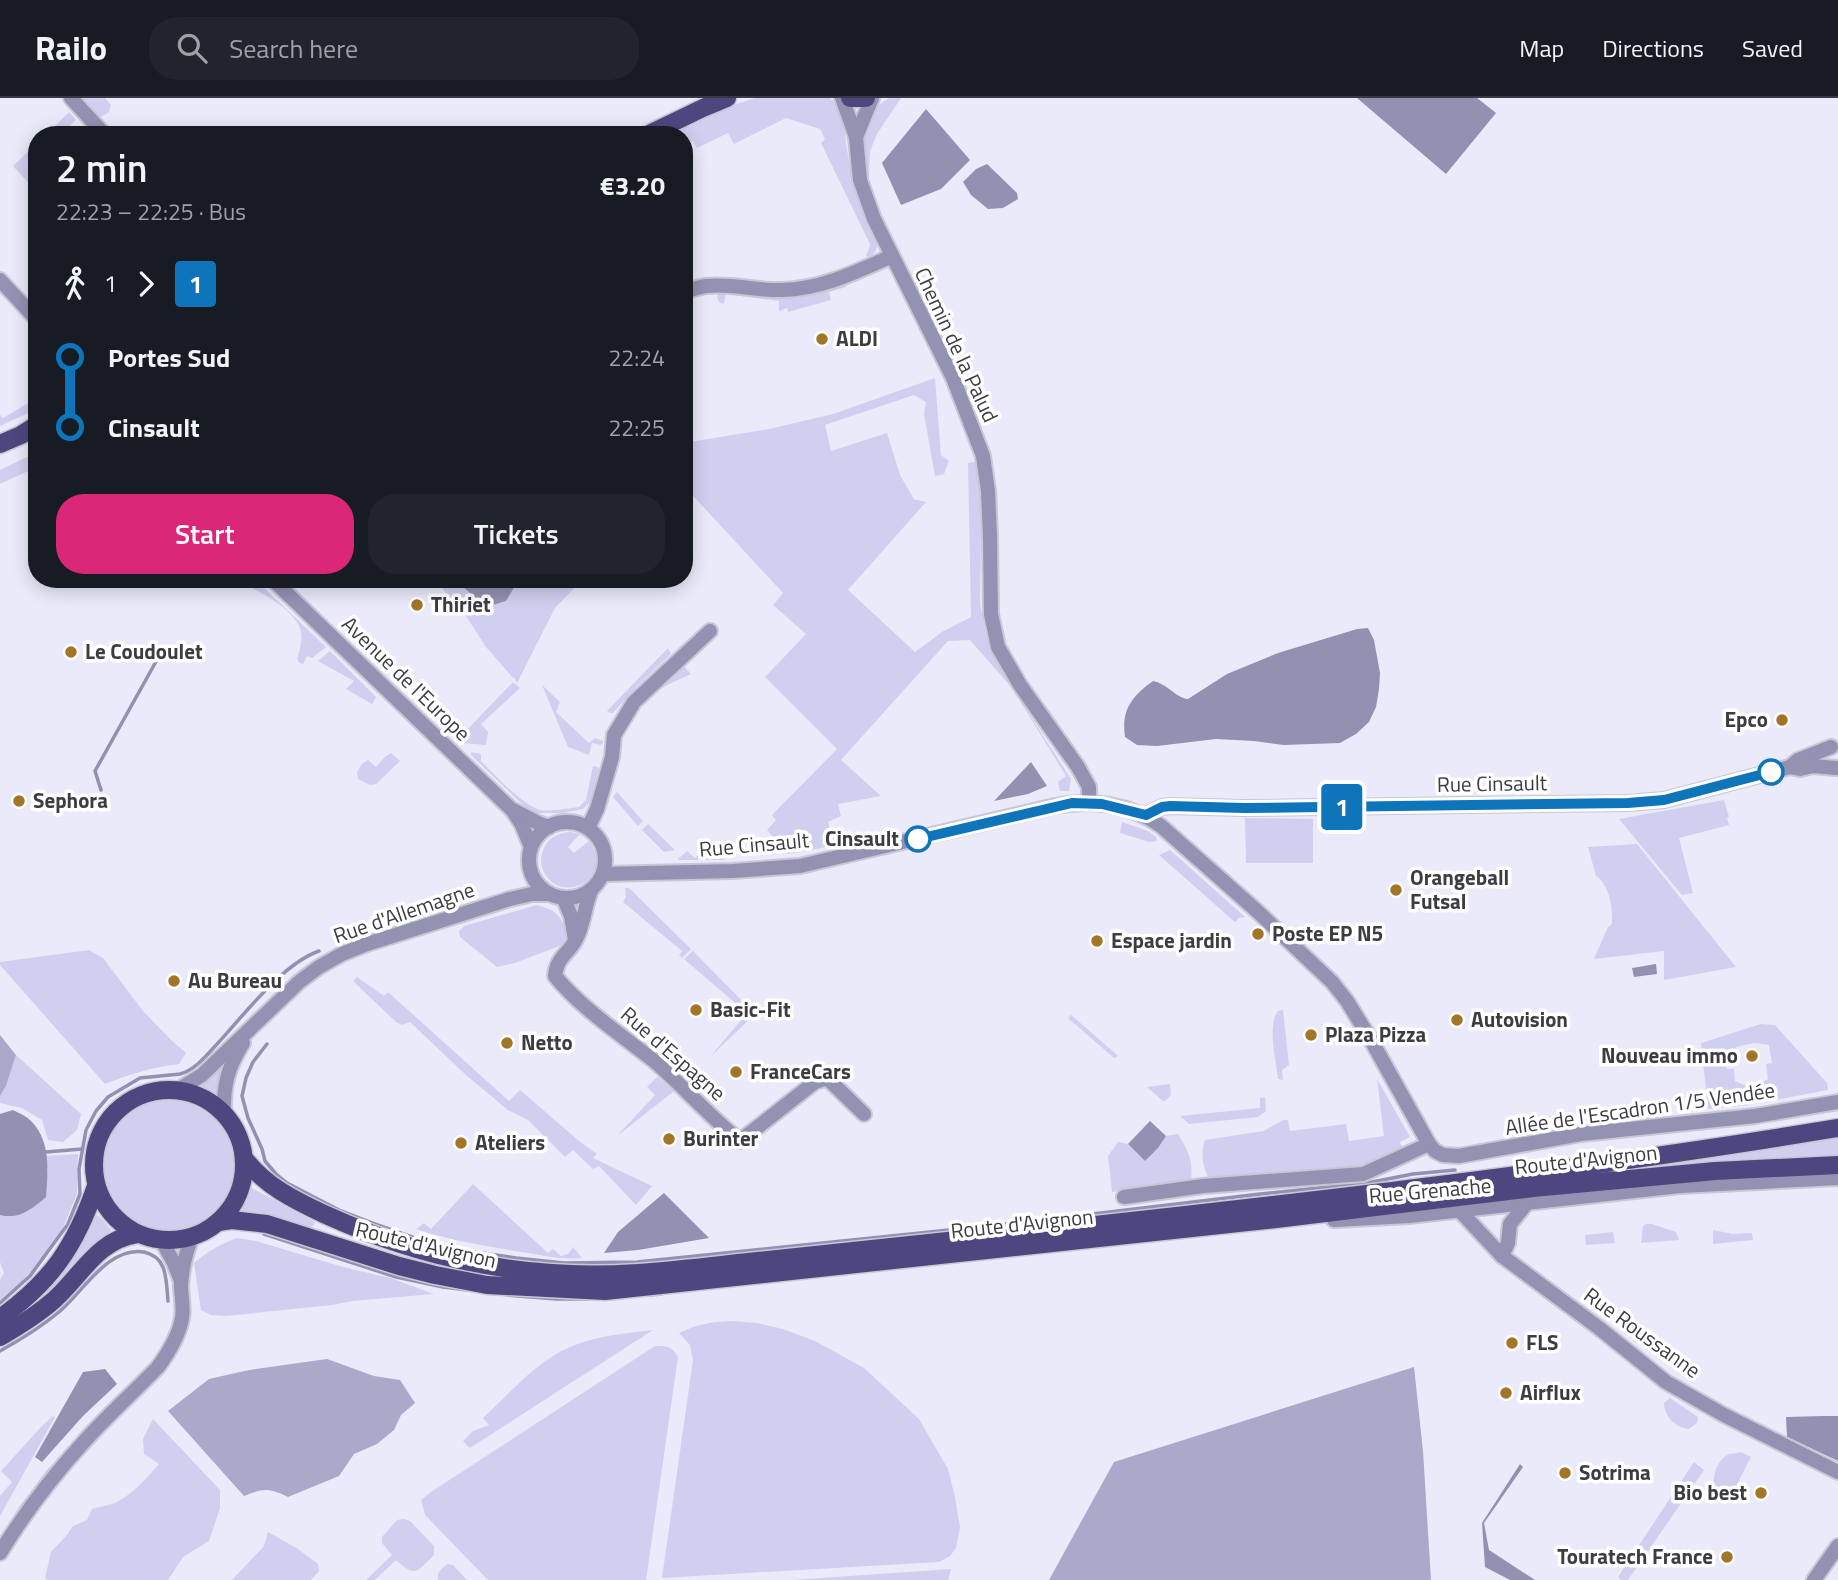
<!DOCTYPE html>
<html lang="en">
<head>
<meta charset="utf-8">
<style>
	body { margin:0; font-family:"Titillium Web",sans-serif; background:#20242c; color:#f1f3f6; height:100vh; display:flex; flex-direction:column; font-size:26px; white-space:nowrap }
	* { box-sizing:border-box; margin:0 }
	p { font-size:23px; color:#9ea1a6 }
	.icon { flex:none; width:38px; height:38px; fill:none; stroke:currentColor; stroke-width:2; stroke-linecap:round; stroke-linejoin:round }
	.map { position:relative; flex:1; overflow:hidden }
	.side { position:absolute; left:28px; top:28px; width:665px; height:462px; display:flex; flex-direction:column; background:#171b24; border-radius:28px; box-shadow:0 4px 18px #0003 }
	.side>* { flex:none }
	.badge { padding:0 14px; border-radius:5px; font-size:24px; line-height:46px }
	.map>.badge { position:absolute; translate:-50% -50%; box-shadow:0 0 0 4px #fff }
	.legs { display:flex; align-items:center; gap:10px; height:77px; padding:0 28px; font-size:23px }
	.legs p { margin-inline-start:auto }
	.head { display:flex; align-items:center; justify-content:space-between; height:119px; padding:0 28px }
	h1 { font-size:38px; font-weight:600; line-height:52px }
	.primary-button { display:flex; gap:14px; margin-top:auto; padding:14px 28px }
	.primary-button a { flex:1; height:80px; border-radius:28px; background:#db2777; color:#fff; font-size:28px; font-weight:600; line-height:80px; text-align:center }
	.primary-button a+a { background:#20242c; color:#f1f3f6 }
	ul { padding:0 28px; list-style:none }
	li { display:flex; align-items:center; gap:24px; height:70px; font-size:26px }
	li i { display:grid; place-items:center; width:10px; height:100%; margin:0 9px; background:currentColor }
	li i::after { content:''; width:18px; height:18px; margin:-9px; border:5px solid; border-radius:50%; background:#171b24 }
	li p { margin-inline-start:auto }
	li:first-child i { background:linear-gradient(#0000 50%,currentColor 0) }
	li:last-child i { background:linear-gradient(currentColor 50%,#0000 0) }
	header { display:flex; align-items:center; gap:42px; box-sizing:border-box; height:98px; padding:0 35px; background:#171b24; border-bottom:2px solid #363941 }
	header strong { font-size:33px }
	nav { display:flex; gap:38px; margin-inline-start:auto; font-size:24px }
	.search { width:490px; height:63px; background:#20242c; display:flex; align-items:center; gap:18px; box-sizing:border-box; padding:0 24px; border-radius:28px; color:#9ea1a6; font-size:26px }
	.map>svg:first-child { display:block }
	.green { fill:#d1cff0 }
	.forest { fill:#aaa9ca }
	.water { fill:#9391b1 }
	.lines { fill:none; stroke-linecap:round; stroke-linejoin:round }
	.stream { stroke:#9391b1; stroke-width:3.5 }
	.minor-casing { stroke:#c8c7d6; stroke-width:18 }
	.major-casing { stroke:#c8c7d6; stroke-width:21 }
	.minor { stroke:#9392b3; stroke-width:14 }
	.major { stroke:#4e477f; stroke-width:18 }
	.line-1-casing { stroke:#fff; stroke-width:16 }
	.line-1 { stroke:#0f75bb; stroke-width:10 }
	.poi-dot { fill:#a27527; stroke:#fff; stroke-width:2.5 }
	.stop-1-dot { fill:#fff; stroke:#0f75bb; stroke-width:3.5 }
	.labels { text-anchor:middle; stroke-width:7; stroke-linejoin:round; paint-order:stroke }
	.poi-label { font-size:21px; font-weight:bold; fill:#3c3c43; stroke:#fff; text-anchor:start }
	.street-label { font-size:21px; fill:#3c3c43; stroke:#fff }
	.stop-label { font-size:21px; font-weight:bold; fill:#3c3c43; stroke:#fff; text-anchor:end }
</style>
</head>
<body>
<header>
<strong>Railo</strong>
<div class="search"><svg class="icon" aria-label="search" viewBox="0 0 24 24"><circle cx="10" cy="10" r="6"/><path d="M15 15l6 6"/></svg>Search here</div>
<nav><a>Map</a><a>Directions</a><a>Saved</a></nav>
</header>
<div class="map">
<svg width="1838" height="1482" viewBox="0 0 1838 1482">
	<rect width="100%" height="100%" fill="#ebeafb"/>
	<g class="green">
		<path d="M83 0H105L111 7 109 14 101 19 95 17Z"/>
		<path d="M755 0H830C845 15 844 32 847 51 849 66 853 81 857 95 862 113 872 129 878 147L875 154 870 159 866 158 870 147 869 144 821 45 825 41 820 31 786 20 734 46 728 35 697 50 693 43 684 47V37H665L715 13Z"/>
		<path d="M889 0H901L877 36 870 53 869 81C864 59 859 30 875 10 879 6 885 3 889 0Z"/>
		<path d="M69 14 76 22 60 37H46Z"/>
		<path d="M37 45V94L13 68Z"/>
		<path d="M845 185 846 189 829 194 831 202 788 214 787 210 779 213V203L726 196 724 206 720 205 717 200 718 196 724 194Z"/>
		<path d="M935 280 941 357 949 363 944 376 935 378 924 316 926 304 914 297 825 327 831 353 887 335 900 377 914 401 926 404 848 492 915 554 942 534 971 519 968 365 978 363 981 434 980 506 987 542 1020 602 1071 681 1069 693H1060L1058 684 1066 678 1012 590 970 542 948 543 841 662 881 698 838 706 841 718 828 724 832 738 850 739 838 747 788 756 767 732 776 722 772 717 837 651 765 579 806 536 773 507 783 495 684 388V345L769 331 833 316Z"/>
		<path d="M37 300V311L0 328V317L3 320Z"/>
		<path d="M37 354V369L0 386V372Z"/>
		<path d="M249 481H255L326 549 312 560 307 558 303 566C301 565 299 565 298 563 295 558 307 543 298 526 287 507 264 497 245 486Z"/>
		<path d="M434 481H583L555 510 517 585 514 579 513 580 486 549 464 515Z"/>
		<path d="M668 550 671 556 636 589 613 615H610L607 613Z"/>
		<path d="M330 553 376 599 372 606 346 591 354 583 318 563Z"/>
		<path d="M682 566 691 576 652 594Z"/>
		<path d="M513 584 520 590 481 626 488 634 486 647 462 645 453 640 457 636 462 637Z"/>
		<path d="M542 587 560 604 556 614 589 645 595 640 603 643V645L601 647 592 645 589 657 568 649Z"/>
		<path d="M471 654 481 656V663C494 676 524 709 541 712 552 714 567 710 579 709L586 702 593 668 598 669 599 671 590 704 583 711 563 715H535L525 709 471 657Z"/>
		<path d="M391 655 400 663 376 686 370 687 358 681 357 674 362 666 368 662 376 669 385 659Z"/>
		<path d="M617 694 643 723 638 728 613 699Z"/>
		<path d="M1724 702 1729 719 1727 720 1729 727 1679 740 1693 795 1682 797 1619 721Z"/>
		<path d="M1245 720 1313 721V765H1246Z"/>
		<path d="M1122 724 1148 733 1156 739 1157 743 1149 744 1120 735Z"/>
		<path d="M648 726 675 752 664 754 642 732Z"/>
		<path d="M570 734 580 736 568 749 574 755 589 743C615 780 563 807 545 776 540 768 540 759 544 750 549 739 559 735 570 734Z"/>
		<path d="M1637 746 1736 869 1664 882V853L1594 861 1608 829 1612 826C1613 811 1610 787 1596 778L1588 749Z"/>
		<path d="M702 752 710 759 717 753 725 762H677L687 753 695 760Z"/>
		<path d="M1170 752 1245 819 1239 820 1235 824 1159 757Z"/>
		<path d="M625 790H629L691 851 682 860 679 857 682 853 623 804 626 799Z"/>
		<path d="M537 807C556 812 562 818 567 837L562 847 515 865 497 869 460 839 459 833 464 828Z"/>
		<path d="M89 852 103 860 143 913 171 942 186 955 179 966C153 969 130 976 105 986L0 867V864Z"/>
		<path d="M693 853 755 916 710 959 747 915 684 861Z"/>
		<path d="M357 879 384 898 388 894 509 1003 520 992 579 1043 597 1056 593 1060 652 1088 636 1107 599 1068 593 1071 573 1052 565 1059 528 1022 508 1012 467 978 410 924 402 927 396 924 353 883Z"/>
		<path d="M1283 912 1289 967 1282 972 1283 982 1278 981C1276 963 1267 927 1278 913Z"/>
		<path d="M1071 917 1116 956 1118 958 1114 960 1068 920Z"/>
		<path d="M1761 926 1775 927 1827 985 1828 992 1764 1004 1761 985 1768 981 1766 966 1772 965 1769 947 1754 945 1736 949 1733 957 1724 959 1727 971H1734L1735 983 1746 988 1749 1007 1708 1011 1701 945Z"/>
		<path d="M16 957 81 1016 77 1032 63 1044 48 1042 42 1022 22 1010 0 1005V998L6 988Z"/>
		<path d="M224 965 225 967 219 996 216 997 200 989 199 986Z"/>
		<path d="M657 979 674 993 617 1038 655 997 647 989Z"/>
		<path d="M1377 981 1410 1039 1400 1044 1403 1051 1358 1070 1304 1073 1225 1083 1209 1082C1203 1067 1200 1057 1205 1042L1264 1033 1283 1022H1288L1290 1033 1346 1026 1349 1043 1384 1038Z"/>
		<path d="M1170 986 1171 997 1164 1004 1147 989Z"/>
		<path d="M1265 999 1266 1013 1258 1019 1189 1026 1180 1018 1260 1010V1000Z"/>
		<circle cx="168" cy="1068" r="66"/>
		<path d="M1178 1036C1190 1056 1193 1063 1191 1086L1112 1094 1108 1058 1118 1044 1128 1046 1145 1063 1158 1050 1166 1038Z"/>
		<path d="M1838 1038V1061L1519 1086Z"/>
		<path d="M78 1056 77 1096 59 1139 30 1175 11 1194 0 1202V1182L4 1175 0 1164V1117L10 1119 48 1074 46 1058Z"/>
		<path d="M473 1086 548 1155 553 1151 561 1158 568 1156 573 1149 582 1160C564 1162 546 1158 528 1155 491 1149 452 1143 416 1131L424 1125 431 1131Z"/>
		<path d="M250 1089 315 1124 314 1127 307 1131 264 1116 242 1113 241 1111Z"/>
		<path d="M96 1117 99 1118 111 1132 110 1135 97 1143 49 1195 47 1194V1192L74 1158Z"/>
		<path d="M1646 1126H1652L1676 1134 1679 1142 1641 1145 1643 1128Z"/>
		<path d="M1713 1132 1733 1136 1752 1135 1753 1142 1713 1146Z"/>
		<path d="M1613 1134 1615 1145 1586 1147 1585 1137Z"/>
		<path d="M237 1140 256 1143 343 1169 390 1180 434 1196 353 1203 332 1207 226 1218 211 1217 201 1212 194 1165C207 1154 220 1146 237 1140Z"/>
		<path d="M731 1223 757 1225 783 1231 815 1243 864 1270 919 1321 948 1371 955 1399 960 1429 956 1450 950 1458 939 1464 662 1480 693 1262 690 1247 679 1235C697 1226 712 1224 731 1223Z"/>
		<path d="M653 1232 470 1350 463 1343 473 1333 489 1327 483 1320C506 1299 527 1274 553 1258 583 1239 619 1236 653 1232Z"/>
		<path d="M655 1248C666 1248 672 1248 678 1259L646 1482H488L425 1417 421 1402 431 1394Z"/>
		<path d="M1670 1300 1698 1319 1697 1325 1689 1331C1675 1329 1665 1320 1664 1305Z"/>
		<path d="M104 1311 106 1313 0 1441 19 1409 47 1372Z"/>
		<path d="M53 1318 55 1319 0 1418V1398L12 1384 1 1373 41 1329Z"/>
		<path d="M153 1321 220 1392V1410L209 1443 183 1459 168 1482H47L45 1480 51 1454 66 1438 73 1428 87 1422 92 1411C100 1408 108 1408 115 1405 133 1396 146 1381 159 1366L144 1356 143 1341Z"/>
		<path d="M1741 1354 1751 1359 1734 1392 1723 1403 1716 1399C1711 1385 1714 1363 1729 1356 1731 1356 1739 1355 1741 1354Z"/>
		<path d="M1694 1364 1704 1372 1628 1482H1621L1618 1479Z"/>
		<path d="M404 1421 410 1423 434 1448V1457C417 1474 415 1480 396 1462L375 1482H366L392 1457 382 1445V1439L397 1422Z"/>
		<path d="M268 1434 298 1451 318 1466 319 1473 311 1482H232L264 1448Z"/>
		<path d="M448 1466 453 1467 467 1482H438C436 1474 442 1470 448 1466Z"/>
		<path d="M951 1471 948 1482H792Z"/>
	</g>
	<g class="forest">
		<path d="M0 937 16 957 6 988 0 998Z"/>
		<path d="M327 1261 374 1278 400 1282 415 1305 401 1317 394 1332 377 1346 354 1356 339 1378 288 1399C269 1390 264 1390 244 1398L168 1313 209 1281 249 1272Z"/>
		<path d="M1414 1269 1423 1353 1431 1482H1049L1114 1364Z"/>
	</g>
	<g class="water">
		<path d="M1357 0H1477L1496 15 1446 76Z"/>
		<path d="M926 11 970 62 941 91 901 107 882 65Z"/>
		<path d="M987 66 1017 95 1018 101 1003 110 988 111 971 97 963 84 976 71Z"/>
		<path d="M454 481H519L506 503 486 509Z"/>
		<path d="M1368 530 1374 542 1380 575 1379 591 1376 609 1369 624 1356 636 1340 645 1284 647 1254 643 1216 641 1157 648 1137 647 1125 639C1121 612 1132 598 1153 583 1168 586 1176 600 1188 601L1227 576 1278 555 1357 531Z"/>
		<path d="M1031 664 1047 688 1028 696 994 703Z"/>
		<path d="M1656 866 1657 876 1634 879 1632 870Z"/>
		<path d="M13 1012C19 1015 28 1019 32 1024 51 1044 48 1074 46 1099 32 1111 19 1122 0 1117V1016Z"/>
		<path d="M1150 1023 1166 1038 1158 1050 1145 1063 1128 1046Z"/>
		<path d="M664 1095 709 1140 638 1152 604 1155 618 1134Z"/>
		<path d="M105 1271 117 1286 83 1318 42 1364 35 1359 83 1274Z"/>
		<path d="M1823 1318H1838V1363L1787 1339 1786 1319Z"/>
		<path d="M1520 1366 1523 1369 1484 1425 1489 1452 1535 1482H1510L1485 1469 1482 1425Z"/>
	</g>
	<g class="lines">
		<g class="stream">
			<path d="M101 692 95 673 158 560 177 554"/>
			<path d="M267 946 253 964 246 980 242 998 248 1020 262 1051 265 1063 276 1076 287 1085 341 1113 372 1125 415 1140 468 1153 516 1160 564 1165 637 1164 1017 1125 1260 1096 1367 1085 1413 1076 1455 1072"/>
			<path d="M46 1054 82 1051"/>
			<path d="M264 1136 396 1179 443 1189 467 1192"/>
			<path d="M506 1197 556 1201H589"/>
			<path d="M650 1197 661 1196"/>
			<path d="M0 1205 30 1178 68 1126 80 1096 79 1071 86 1032 96 1013 108 999 140 980 180 976C195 972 207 957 218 945 244 917 282 866 319 853"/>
			<path d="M0 1253C20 1242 41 1229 59 1214 83 1194 108 1148 144 1154 168 1159 166 1183 168 1203"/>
		</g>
		<g class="minor-casing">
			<g id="minor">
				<path d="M71 0 105 37"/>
				<path d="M842 0 856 39 860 82 874 121 953 280 983 358 988 393 990 438 991 516 998 549 1020 587 1078 669 1089 689V704"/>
				<path d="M856 39 872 0"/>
				<path d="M0 182 37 222"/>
				<path d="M684 194C691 192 698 189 706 188 731 185 757 193 782 192 822 191 856 174 892 158"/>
				<path d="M272 481 511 711 538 725 549 729"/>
				<path d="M1790 669 1798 662 1831 649"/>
				<path d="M513 713 522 727 531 749"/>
				<path d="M1146 717 1162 709 1170 708 1244 710 1628 705 1664 702 1790 669 1800 671 1813 668 1836 670"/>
				<circle cx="567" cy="762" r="38"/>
				<path d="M588 730 597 711 612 659 614 637 634 604 710 533"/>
				<path d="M603 776 733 773 800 768 1055 708C1091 701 1130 706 1161 728L1257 813 1332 884 1347 903 1371 942 1429 1046 1435 1053 1443 1057 1459 1058 1581 1036 1755 1018 1838 1004"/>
				<path d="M591 793C584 809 584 828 575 843 567 857 557 859 555 878 581 910 620 936 653 962 683 988 709 1018 740 1043L815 984 827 980 864 1016"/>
				<path d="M564 801 571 818 575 842"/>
				<path d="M178 992 202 977 299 884 319 869 342 856 367 846 510 801 532 796H549"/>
				<path d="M224 1016C223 987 228 969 243 945"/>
				<path d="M1124 1099 1203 1088 1363 1076 1429 1046"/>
				<path d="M1460 1113 1502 1158 1599 1230 1666 1284 1724 1317 1838 1374"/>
				<path d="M1334 1122 1409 1118 1680 1088 1838 1080"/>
				<path d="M162 1143 174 1165 181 1183"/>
				<path d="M1502 1158 1508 1145 1510 1126 1527 1105"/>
				<path d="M0 1455C24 1416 51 1380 82 1346 106 1319 133 1295 158 1269 169 1254 179 1238 182 1220 184 1209 181 1198 181 1187 182 1171 186 1154 192 1139"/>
				<path d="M1814 1482 1838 1448"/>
			</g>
		</g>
		<g class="major-casing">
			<g id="major">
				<path d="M850 0H866"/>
				<path d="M647 37 703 10 727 0"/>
				<path d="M0 346 21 337 37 327"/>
				<circle cx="169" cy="1067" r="75"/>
				<path d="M244 1060C264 1087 294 1102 324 1116 396 1149 473 1170 552 1175 618 1180 683 1171 748 1164 824 1156 900 1148 976 1140 1264 1109 1552 1077 1838 1030"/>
				<path d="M218 1124 232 1122 267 1126 399 1168 435 1177 487 1187 605 1193 1276 1121 1533 1090 1715 1073 1838 1067"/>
				<path d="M0 1220C51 1184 76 1147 96 1088"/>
				<path d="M0 1239C19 1228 37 1217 54 1202 82 1177 97 1142 137 1136"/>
			</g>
		</g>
		<use href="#minor" class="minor"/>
		<use href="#major" class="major"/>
	</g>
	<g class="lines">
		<g class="line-1-casing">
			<path id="line-1" d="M918 741 1072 705 1102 706 1146 717 1162 709 1170 708 1244 710 1628 705 1664 702 1771 674"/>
		</g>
		<use href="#line-1" class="line-1"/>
	</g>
	<g class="poi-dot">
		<circle cx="822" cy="241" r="7"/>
		<circle cx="417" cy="507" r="7"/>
		<circle cx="71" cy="554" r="7"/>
		<circle cx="1782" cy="622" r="7"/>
		<circle cx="19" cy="703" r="7"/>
		<circle cx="1396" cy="792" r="7"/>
		<circle cx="1258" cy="836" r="7"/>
		<circle cx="1097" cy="843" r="7"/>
		<circle cx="174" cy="883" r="7"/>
		<circle cx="696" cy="912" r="7"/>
		<circle cx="1457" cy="922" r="7"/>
		<circle cx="1311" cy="937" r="7"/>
		<circle cx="507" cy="945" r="7"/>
		<circle cx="1752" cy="958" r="7"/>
		<circle cx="736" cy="974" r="7"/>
		<circle cx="669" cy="1041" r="7"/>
		<circle cx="461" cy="1045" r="7"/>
		<circle cx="1512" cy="1245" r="7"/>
		<circle cx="1506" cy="1295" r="7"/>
		<circle cx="1565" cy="1375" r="7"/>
		<circle cx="1761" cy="1395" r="7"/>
		<circle cx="1727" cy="1459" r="7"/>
	</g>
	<g class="stop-1-dot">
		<circle cx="1771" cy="674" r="12"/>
		<circle cx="918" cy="741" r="12"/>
	</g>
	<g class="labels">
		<g class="poi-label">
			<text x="836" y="248">ALDI</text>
			<text x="431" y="514">Thiriet</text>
			<text x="85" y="561">Le Coudoulet</text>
			<text x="1768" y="629" text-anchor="end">Epco</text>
			<text x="33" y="710">Sephora</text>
			<text x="1410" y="787">Orangeball<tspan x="1410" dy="24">Futsal</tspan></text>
			<text x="1272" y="843">Poste EP N5</text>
			<text x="1111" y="850">Espace jardin</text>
			<text x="188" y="890">Au Bureau</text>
			<text x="710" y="919">Basic-Fit</text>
			<text x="1471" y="929">Autovision</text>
			<text x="1325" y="944">Plaza Pizza</text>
			<text x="521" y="952">Netto</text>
			<text x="1738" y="965" text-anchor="end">Nouveau immo</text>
			<text x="750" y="981">FranceCars</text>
			<text x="683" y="1048">Burinter</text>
			<text x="475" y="1052">Ateliers</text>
			<text x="1526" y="1252">FLS</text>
			<text x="1520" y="1302">Airflux</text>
			<text x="1579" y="1382">Sotrima</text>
			<text x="1747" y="1402" text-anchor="end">Bio best</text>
			<text x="1713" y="1466" text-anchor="end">Touratech France</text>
		</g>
		<g class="street-label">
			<text transform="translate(956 247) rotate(65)" y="7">Chemin de la Palud</text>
			<text transform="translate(406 581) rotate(44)" y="7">Avenue de l'Europe</text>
			<text transform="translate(1492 686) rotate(-1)" y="7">Rue Cinsault</text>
			<text transform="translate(754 747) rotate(-5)" y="7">Rue Cinsault</text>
			<text transform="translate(404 815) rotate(-19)" y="7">Rue d'Allemagne</text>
			<text transform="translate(673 956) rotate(41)" y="7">Rue d'Espagne</text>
			<text transform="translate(1640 1011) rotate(-8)" y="7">Allée de l'Escadron 1/5 Vendée</text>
			<text transform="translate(1586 1062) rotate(-6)" y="7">Route d'Avignon</text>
			<text transform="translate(1430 1093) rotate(-5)" y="7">Rue Grenache</text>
			<text transform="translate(1022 1126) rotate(-6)" y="7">Route d'Avignon</text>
			<text transform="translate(426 1147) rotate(13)" y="7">Route d'Avignon</text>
			<text transform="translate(1642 1235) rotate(36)" y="7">Rue Roussanne</text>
		</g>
		<g class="stop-label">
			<text x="899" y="748">Cinsault</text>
		</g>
	</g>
</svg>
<b class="badge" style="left:1342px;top:709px;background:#0f75bb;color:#fff">1</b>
<section class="side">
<div class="head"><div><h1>2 min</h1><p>22:23 – 22:25 · Bus</p></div><b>€3.20</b></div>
<div class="legs"><svg class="icon" aria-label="walk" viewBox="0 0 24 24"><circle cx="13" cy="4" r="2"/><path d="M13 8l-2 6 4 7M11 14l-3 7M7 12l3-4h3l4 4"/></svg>1<svg class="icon" aria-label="forward" viewBox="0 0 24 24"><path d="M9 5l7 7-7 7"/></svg><b class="badge" style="background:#0f75bb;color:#fff">1</b></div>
<ul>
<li><i style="color:#0f75bb"></i><b>Portes Sud</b><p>22:24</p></li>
<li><i style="color:#0f75bb"></i><b>Cinsault</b><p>22:25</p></li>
</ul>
<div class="primary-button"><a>Start</a><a>Tickets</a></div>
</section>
</div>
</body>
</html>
